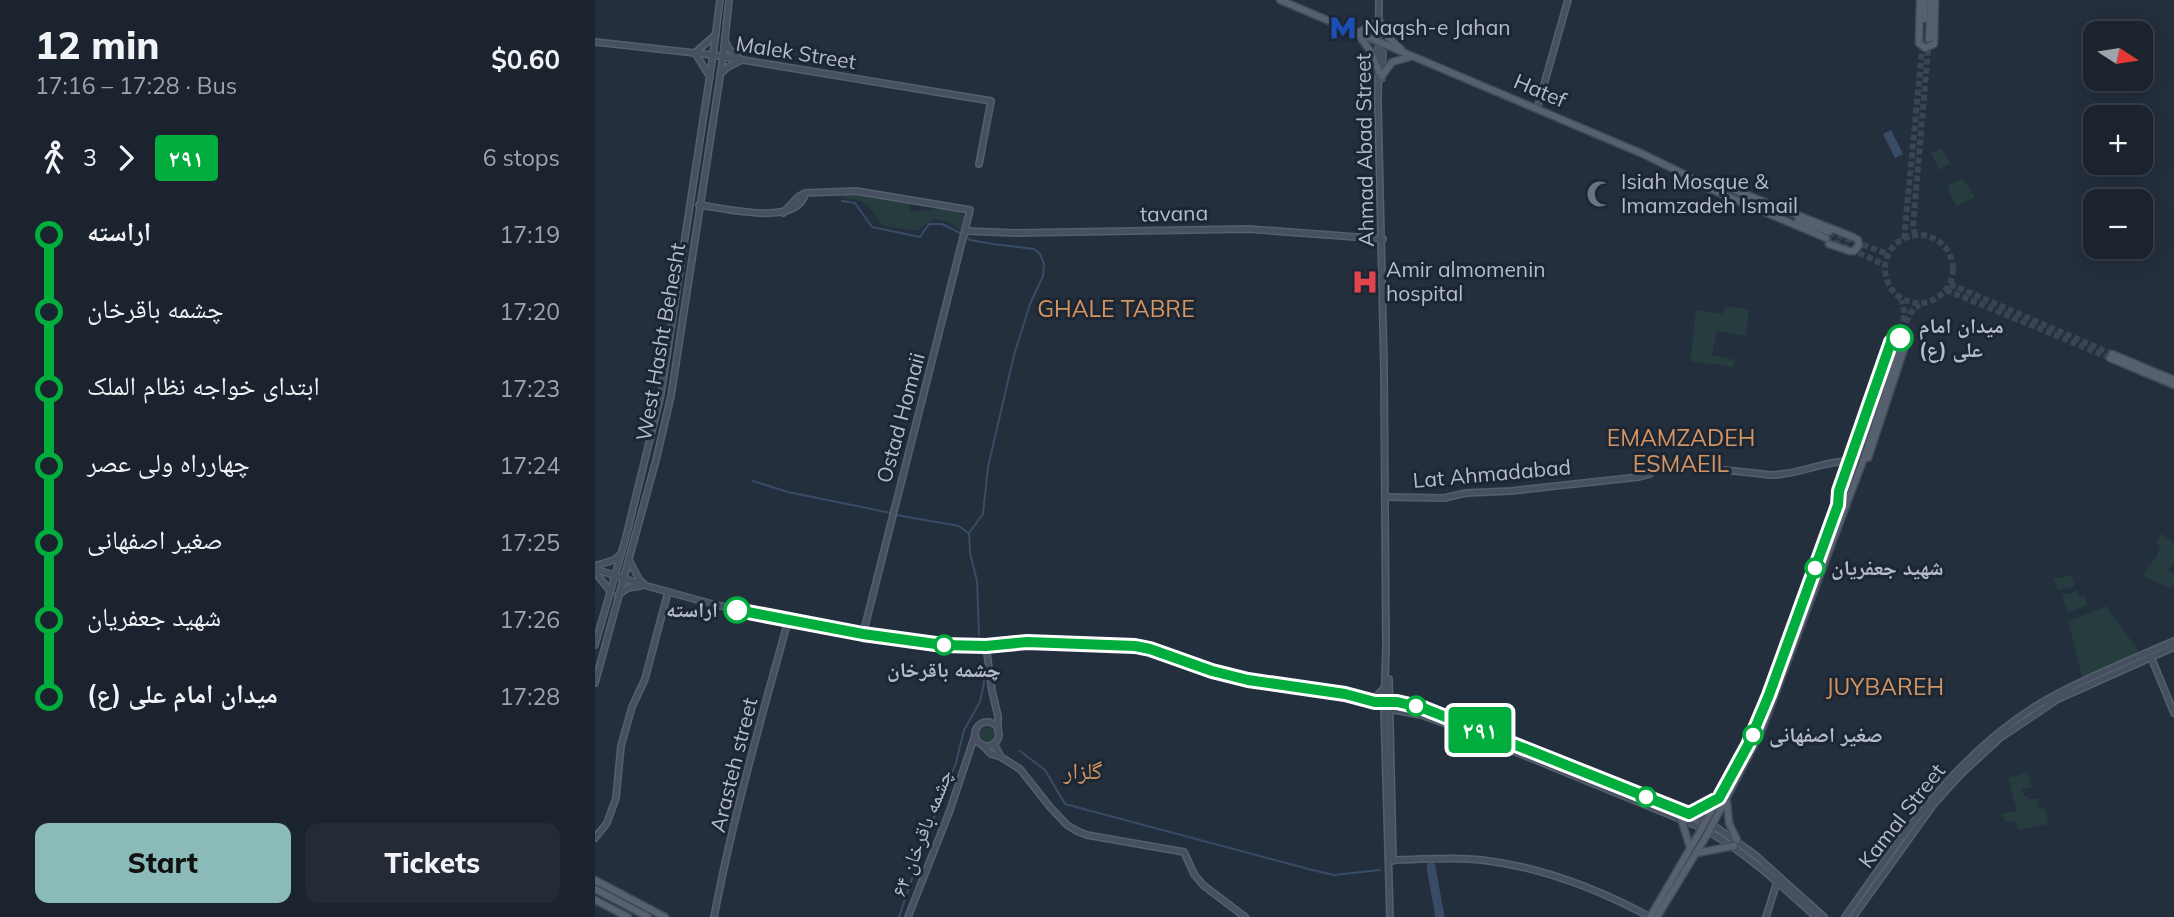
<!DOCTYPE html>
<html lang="en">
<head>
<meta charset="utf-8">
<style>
	body { margin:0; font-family:Mulish,"Noto Naskh Arabic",sans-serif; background:#242b36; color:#f1f3f6; height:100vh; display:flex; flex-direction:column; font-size:26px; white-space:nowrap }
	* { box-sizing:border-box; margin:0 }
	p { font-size:23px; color:#a0a4aa }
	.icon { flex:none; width:38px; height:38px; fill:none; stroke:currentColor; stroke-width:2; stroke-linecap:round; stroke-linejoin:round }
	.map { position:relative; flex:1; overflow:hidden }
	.details { display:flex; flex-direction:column; background:#1b232e; width:595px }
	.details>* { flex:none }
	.badge { padding:0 14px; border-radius:5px; font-size:24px; line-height:46px }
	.needle { width:46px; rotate:102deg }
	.fabs { position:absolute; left:1488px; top:21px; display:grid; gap:14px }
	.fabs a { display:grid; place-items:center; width:70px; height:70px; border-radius:14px; background:#1b232e; box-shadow:0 4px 18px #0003,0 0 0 2px #39404a; font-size:35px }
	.map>.badge { position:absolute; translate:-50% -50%; box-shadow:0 0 0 4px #fff }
	.legs { display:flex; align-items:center; gap:10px; height:77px; padding:0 35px; font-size:23px }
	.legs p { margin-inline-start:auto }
	.head { display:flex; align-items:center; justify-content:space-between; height:119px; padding:0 35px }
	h1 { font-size:38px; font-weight:800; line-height:52px }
	.primary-button { display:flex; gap:14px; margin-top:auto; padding:14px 35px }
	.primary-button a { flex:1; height:80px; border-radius:14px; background:#8bbbb9; color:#111; font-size:28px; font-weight:800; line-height:80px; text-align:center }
	.primary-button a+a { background:#242b36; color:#f1f3f6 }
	ul { padding:0 35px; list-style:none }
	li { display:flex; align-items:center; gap:24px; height:77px; font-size:26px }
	li i { display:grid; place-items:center; width:10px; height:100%; margin:0 9px; background:currentColor }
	li i::after { content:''; width:18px; height:18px; margin:-9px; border:5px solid; border-radius:50%; background:#1b232e }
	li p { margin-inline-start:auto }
	li:first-child i { background:linear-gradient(#0000 50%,currentColor 0) }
	li:last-child i { background:linear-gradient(currentColor 50%,#0000 0) }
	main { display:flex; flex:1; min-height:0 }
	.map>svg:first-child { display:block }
	.green { fill:#263c3f }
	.water { fill:#394c67 }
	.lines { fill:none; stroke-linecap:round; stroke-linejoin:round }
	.stream { stroke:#394c67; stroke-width:2 }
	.river { stroke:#394c67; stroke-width:9 }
	.primary-tunnel { stroke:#3a4453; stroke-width:6; stroke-dasharray:6 3; stroke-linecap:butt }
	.secondary-casing { stroke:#565f6c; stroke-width:8 }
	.primary-casing { stroke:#414a57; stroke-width:9 }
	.secondary { stroke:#465061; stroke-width:5 }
	.primary { stroke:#56606e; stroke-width:6 }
	.primary-bridge-casing { stroke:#414a57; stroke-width:9; stroke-linecap:butt }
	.primary-bridge { stroke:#56606e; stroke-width:6 }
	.line-1-casing { stroke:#fff; stroke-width:16 }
	.line-1 { stroke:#00ad3d; stroke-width:10 }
	.stop-1-dot { fill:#fff; stroke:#00ad3d; stroke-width:3.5 }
	.labels { text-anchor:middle; stroke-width:6; stroke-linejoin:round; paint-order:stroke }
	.poi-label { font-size:21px; fill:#b4bcc9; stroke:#1d2633; text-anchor:start }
	.street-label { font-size:21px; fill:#b4bcc9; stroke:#1d2633 }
	.stop-label { font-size:21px; font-weight:bold; fill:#b4bcc9; stroke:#1d2633; text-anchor:start }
	.neighbourhood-label { font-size:23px; fill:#d59563; stroke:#1d2633 }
</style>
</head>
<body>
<main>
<section class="details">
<div class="head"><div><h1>12 min</h1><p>17:16 – 17:28 · Bus</p></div><b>$0.60</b></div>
<div class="legs"><svg class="icon" aria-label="walk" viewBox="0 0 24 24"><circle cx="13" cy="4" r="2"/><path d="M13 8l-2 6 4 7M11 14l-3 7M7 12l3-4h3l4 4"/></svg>3<svg class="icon" aria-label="forward" viewBox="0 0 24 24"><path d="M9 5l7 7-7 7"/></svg><b class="badge" style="background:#00ad3d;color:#fff">۲۹۱</b><p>6 stops</p></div>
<ul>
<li><i style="color:#00ad3d"></i><b>اراسته</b><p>17:19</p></li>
<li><i style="color:#00ad3d"></i><span>چشمه باقرخان</span><p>17:20</p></li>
<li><i style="color:#00ad3d"></i><span>ابتدای خواجه نظام الملک</span><p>17:23</p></li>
<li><i style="color:#00ad3d"></i><span>چهارراه ولی عصر</span><p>17:24</p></li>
<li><i style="color:#00ad3d"></i><span>صغیر اصفهانی</span><p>17:25</p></li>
<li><i style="color:#00ad3d"></i><span>شهید جعفریان</span><p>17:26</p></li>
<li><i style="color:#00ad3d"></i><b>میدان امام علی (ع)</b><p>17:28</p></li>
</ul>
<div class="primary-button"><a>Start</a><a>Tickets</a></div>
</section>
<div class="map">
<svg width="1579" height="917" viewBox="0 0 1579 917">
	<rect width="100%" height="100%" fill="#242f3e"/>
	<g class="green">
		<path d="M1346 148 1356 163 1344 170 1336 153Z"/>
		<path d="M1367 178 1380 197 1361 207 1352 186Z"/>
		<path d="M251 194 315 203V211C333 213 354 202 370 217L367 231 352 221 337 219 323 231 288 226C273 206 276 201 248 198L247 196Z"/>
		<path d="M1130 306 1154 310 1151 336 1122 331 1117 355 1140 360 1138 367 1095 361 1101 310 1128 314Z"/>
		<path d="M1566 534 1579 542V563L1573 570 1579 574V586L1574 588 1549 576 1551 569 1561 558 1565 546 1561 542Z"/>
		<path d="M1477 575 1480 586 1463 590 1458 579Z"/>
		<path d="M1483 591 1484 597 1490 596 1492 605 1473 613 1467 595Z"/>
		<path d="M1511 606 1544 652 1487 677 1473 622Z"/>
		<circle cx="391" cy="736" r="9"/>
		<path d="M1433 772 1437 787 1427 789 1429 796H1433L1434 799H1443V806L1451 810 1453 824 1423 830 1420 821 1410 822 1407 814 1422 811 1413 778Z"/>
	</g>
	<path class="water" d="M1296 130 1308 154 1300 158 1288 134Z"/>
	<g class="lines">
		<g class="stream">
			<path d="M247 201 260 203 277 227 325 237 334 224H347L367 234"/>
			<path d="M371 237 375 240 398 244 439 249 445 254 449 264 448 276 435 304 419 355 393 467 388 514 374 533 375 553 382 581 384 635"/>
			<path d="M158 481 193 492 296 513"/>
			<path d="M301 515 364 526 373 533"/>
			<path d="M425 751 450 770 470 804 717 870 739 875 785 870"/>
			<path d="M304 917 330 840 361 763 369 730 385 702 389 683 388 666"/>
		</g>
		<path class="river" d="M836 867 845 917"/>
		<g class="primary-tunnel">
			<path d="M1234 232 1293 254"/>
			<circle cx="1324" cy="269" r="34"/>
			<path d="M1320 235 1318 226 1334 39"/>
			<path d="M1231 238 1290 265"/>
			<path d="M1309 239 1328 39"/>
			<path d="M1355 284 1517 354"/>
			<path d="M1351 290 1515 358"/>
			<path d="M1299 347 1310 315 1307 300"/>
			<path d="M1305 349C1309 334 1310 312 1325 305"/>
		</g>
		<g class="secondary-casing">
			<g id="secondary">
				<path d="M784 0 783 104 789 369 791 648 789 708 795 917"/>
				<path d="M130 40 134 49 145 59"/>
				<path d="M0 42 118 55 396 101 384 164"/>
				<path d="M786 46 788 52 787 78"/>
				<path d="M126 73 133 67 147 60"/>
				<path d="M115 77 100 53 121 34"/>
				<path d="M942 109 973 0"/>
				<path d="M104 205C129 208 202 227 210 194"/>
				<path d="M188 213 203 197 210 193 261 191 375 210 268 634"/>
				<path d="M371 231 420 233 653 229 788 239"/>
				<path d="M791 497 849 498 871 493 916 491 1044 477 1055 474 1056 462 1176 475C1203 475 1228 461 1255 461"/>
				<path d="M34 560 44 579 49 584"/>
				<path d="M0 566 19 560 26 554"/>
				<path d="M0 569 52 586 121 605 268 634 349 645 391 646 432 642 540 646 555 649 617 671 653 680 750 694 774 700 789 708 826 715 857 726 1107 828"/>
				<path d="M0 572 15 591"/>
				<path d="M23 595 33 588 45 586"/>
				<path d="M0 645 31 537 66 394 118 55 125 0"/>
				<path d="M391 646 397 691 403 716V731"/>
				<path d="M1556 657 1579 713"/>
				<path d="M794 679 798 861"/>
				<path d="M0 683 61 460 76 396 128 57 134 0"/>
				<path d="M774 700 782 696 789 688"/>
				<path d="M794 702 828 708 853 717 1111 821"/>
				<circle cx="392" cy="734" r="12"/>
				<path d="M399 744 406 757 425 769 455 807 472 825 482 831 492 835 589 852 599 874 608 885 650 917"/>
				<path d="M388 746 396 754 406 757"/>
				<path d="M1118 825 1159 854 1229 917"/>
				<path d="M1114 832C1154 855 1187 886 1221 917"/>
				<path d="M0 838 12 823 21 798 26 746 37 707 50 679 73 592"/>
				<path d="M795 860C826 860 857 856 887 860 946 867 1003 889 1055 917"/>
				<path d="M119 917C138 817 166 719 193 621"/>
				<path d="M313 917 355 810 380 735"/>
				<path d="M1171 917 1182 882"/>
				<path d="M1250 917C1310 832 1367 744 1462 694 1500 674 1540 658 1579 641"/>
				<path d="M1258 917 1339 804 1365 775 1405 738 1463 699 1579 647"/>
			</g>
		</g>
		<g class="primary-casing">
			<g id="primary">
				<path d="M685 0 1048 154 1091 175 1106 185 1231 238"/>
				<path d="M1329 19 1330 0"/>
				<path d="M762 33 785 21 794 38 806 49"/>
				<path d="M763 34 776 52 784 72"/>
				<path d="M1334 39 1336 0"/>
				<path d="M1324 43 1325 0"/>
				<path d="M1339 44 1340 0"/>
				<path d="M787 76 797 62 815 57"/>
				<path d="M1110 181 1127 185 1258 237"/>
				<path d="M1203 220 1234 232"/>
				<path d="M1234 244 1254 251"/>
				<path d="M1517 354 1579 380"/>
				<path d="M1515 358 1579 385"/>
				<path d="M1273 458 1310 346"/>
				<path d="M1244 499V491L1296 342"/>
				<path d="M1132 802 1134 823 1142 840"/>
				<path d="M1094 814 1123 799"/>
				<path d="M1086 819 1095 847"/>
				<path d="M1102 853 1139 846"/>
				<path d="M0 880 70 917"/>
				<path d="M0 889 53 917"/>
				<path d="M0 900 33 917"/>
				<path d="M1055 917 1107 828 1161 729 1268 440 1299 347"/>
				<path d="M1062 917 1112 835 1166 732 1272 450 1305 349"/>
			</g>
		</g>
		<use href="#secondary" class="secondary"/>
		<use href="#primary" class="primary"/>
		<g class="primary-bridge-casing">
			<g id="primary-bridge">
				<path d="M1324 43 1330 48 1339 44"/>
				<path d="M1254 251H1259L1264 245 1263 240 1258 237"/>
				<path d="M1296 342C1302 337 1308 338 1310 346"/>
			</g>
		</g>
		<use href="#primary-bridge" class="primary-bridge"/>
	</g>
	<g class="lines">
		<g class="line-1-casing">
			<path id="line-1" d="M142 610 268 634 348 645 391 646 432 642 540 646 555 649 617 671 653 680 750 694 780 702H802L828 708 1094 814 1124 798 1153 745 1174 695 1243 505 1244 491 1296 342 1300 339 1305 338"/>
		</g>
		<use href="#line-1" class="line-1"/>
	</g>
	<defs>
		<g id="metro-bare" transform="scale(2.1)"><path d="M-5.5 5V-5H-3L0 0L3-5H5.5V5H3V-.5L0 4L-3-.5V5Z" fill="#1a4fb4" stroke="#1d2633" stroke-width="2.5" paint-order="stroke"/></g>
		<g id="mosque-bare" transform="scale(2.1)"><path d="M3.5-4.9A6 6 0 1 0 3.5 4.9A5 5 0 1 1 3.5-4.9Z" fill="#6b7280" stroke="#1d2633" stroke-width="2.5" paint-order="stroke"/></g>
		<g id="hospital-bare" transform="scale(2.1)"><path d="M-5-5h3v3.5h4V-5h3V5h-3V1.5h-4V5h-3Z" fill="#e0444e" stroke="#1d2633" stroke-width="2.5" paint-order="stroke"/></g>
	</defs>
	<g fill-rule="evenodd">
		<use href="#metro-bare" x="748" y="28"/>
		<use href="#mosque-bare" x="1005" y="194"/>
		<use href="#hospital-bare" x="770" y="282"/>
	</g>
	<g class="stop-1-dot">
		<circle cx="1305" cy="338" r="12"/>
		<circle cx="1220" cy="568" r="9"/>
		<circle cx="142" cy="610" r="12"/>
		<circle cx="349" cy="645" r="9"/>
		<circle cx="821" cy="706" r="9"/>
		<circle cx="1158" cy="735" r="9"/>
		<circle cx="1051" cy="797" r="9"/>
	</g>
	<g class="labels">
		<g class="poi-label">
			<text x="769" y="35">Naqsh-e Jahan</text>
			<text x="1026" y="189">Isiah Mosque &amp;<tspan x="1026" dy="24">Imamzadeh Ismail</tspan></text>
			<text x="791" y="277">Amir almomenin<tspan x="791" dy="24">hospital</tspan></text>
		</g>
		<g class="street-label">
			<text transform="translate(201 53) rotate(9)" y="7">Malek Street</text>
			<text transform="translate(945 91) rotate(23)" y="7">Hatef</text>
			<text transform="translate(770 150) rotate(-91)" y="7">Ahmad Abad Street</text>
			<text transform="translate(579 214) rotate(-1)" y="7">tavana</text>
			<text transform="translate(66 342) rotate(-80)" y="7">West Hasht Behesht</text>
			<text transform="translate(306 418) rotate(-75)" y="7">Ostad Homaii</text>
			<text transform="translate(897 474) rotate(-5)" y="7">Lat Ahmadabad</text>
			<text transform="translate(139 765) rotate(-76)" y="7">Arasteh street</text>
			<text transform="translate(1307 816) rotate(-52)" y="7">Kamal Street</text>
			<text transform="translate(327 833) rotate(-69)" y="7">چشمه باقرخان ۶۴</text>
		</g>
		<g class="stop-label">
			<text x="1324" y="333">میدان امام<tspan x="1324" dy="24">علی (ع)</tspan></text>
			<text x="1236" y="575">شهید جعفریان</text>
			<text x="123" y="617" text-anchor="end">اراسته</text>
			<text x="349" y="677" text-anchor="middle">چشمه باقرخان</text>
			<text x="1174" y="742">صغیر اصفهانی</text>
		</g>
		<g class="neighbourhood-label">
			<text x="521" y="317">GHALE TABRE</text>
			<text x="1086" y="446">EMAMZADEH<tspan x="1086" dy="26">ESMAEIL</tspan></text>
			<text x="1290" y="695">JUYBAREH</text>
			<text x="488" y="779">گلزار</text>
		</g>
	</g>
</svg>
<div class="fabs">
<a><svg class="needle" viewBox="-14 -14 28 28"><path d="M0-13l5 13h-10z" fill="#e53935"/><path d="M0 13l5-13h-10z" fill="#a0a4aa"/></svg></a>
<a>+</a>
<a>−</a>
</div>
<b class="badge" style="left:885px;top:730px;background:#00ad3d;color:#fff">۲۹۱</b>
</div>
</main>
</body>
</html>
